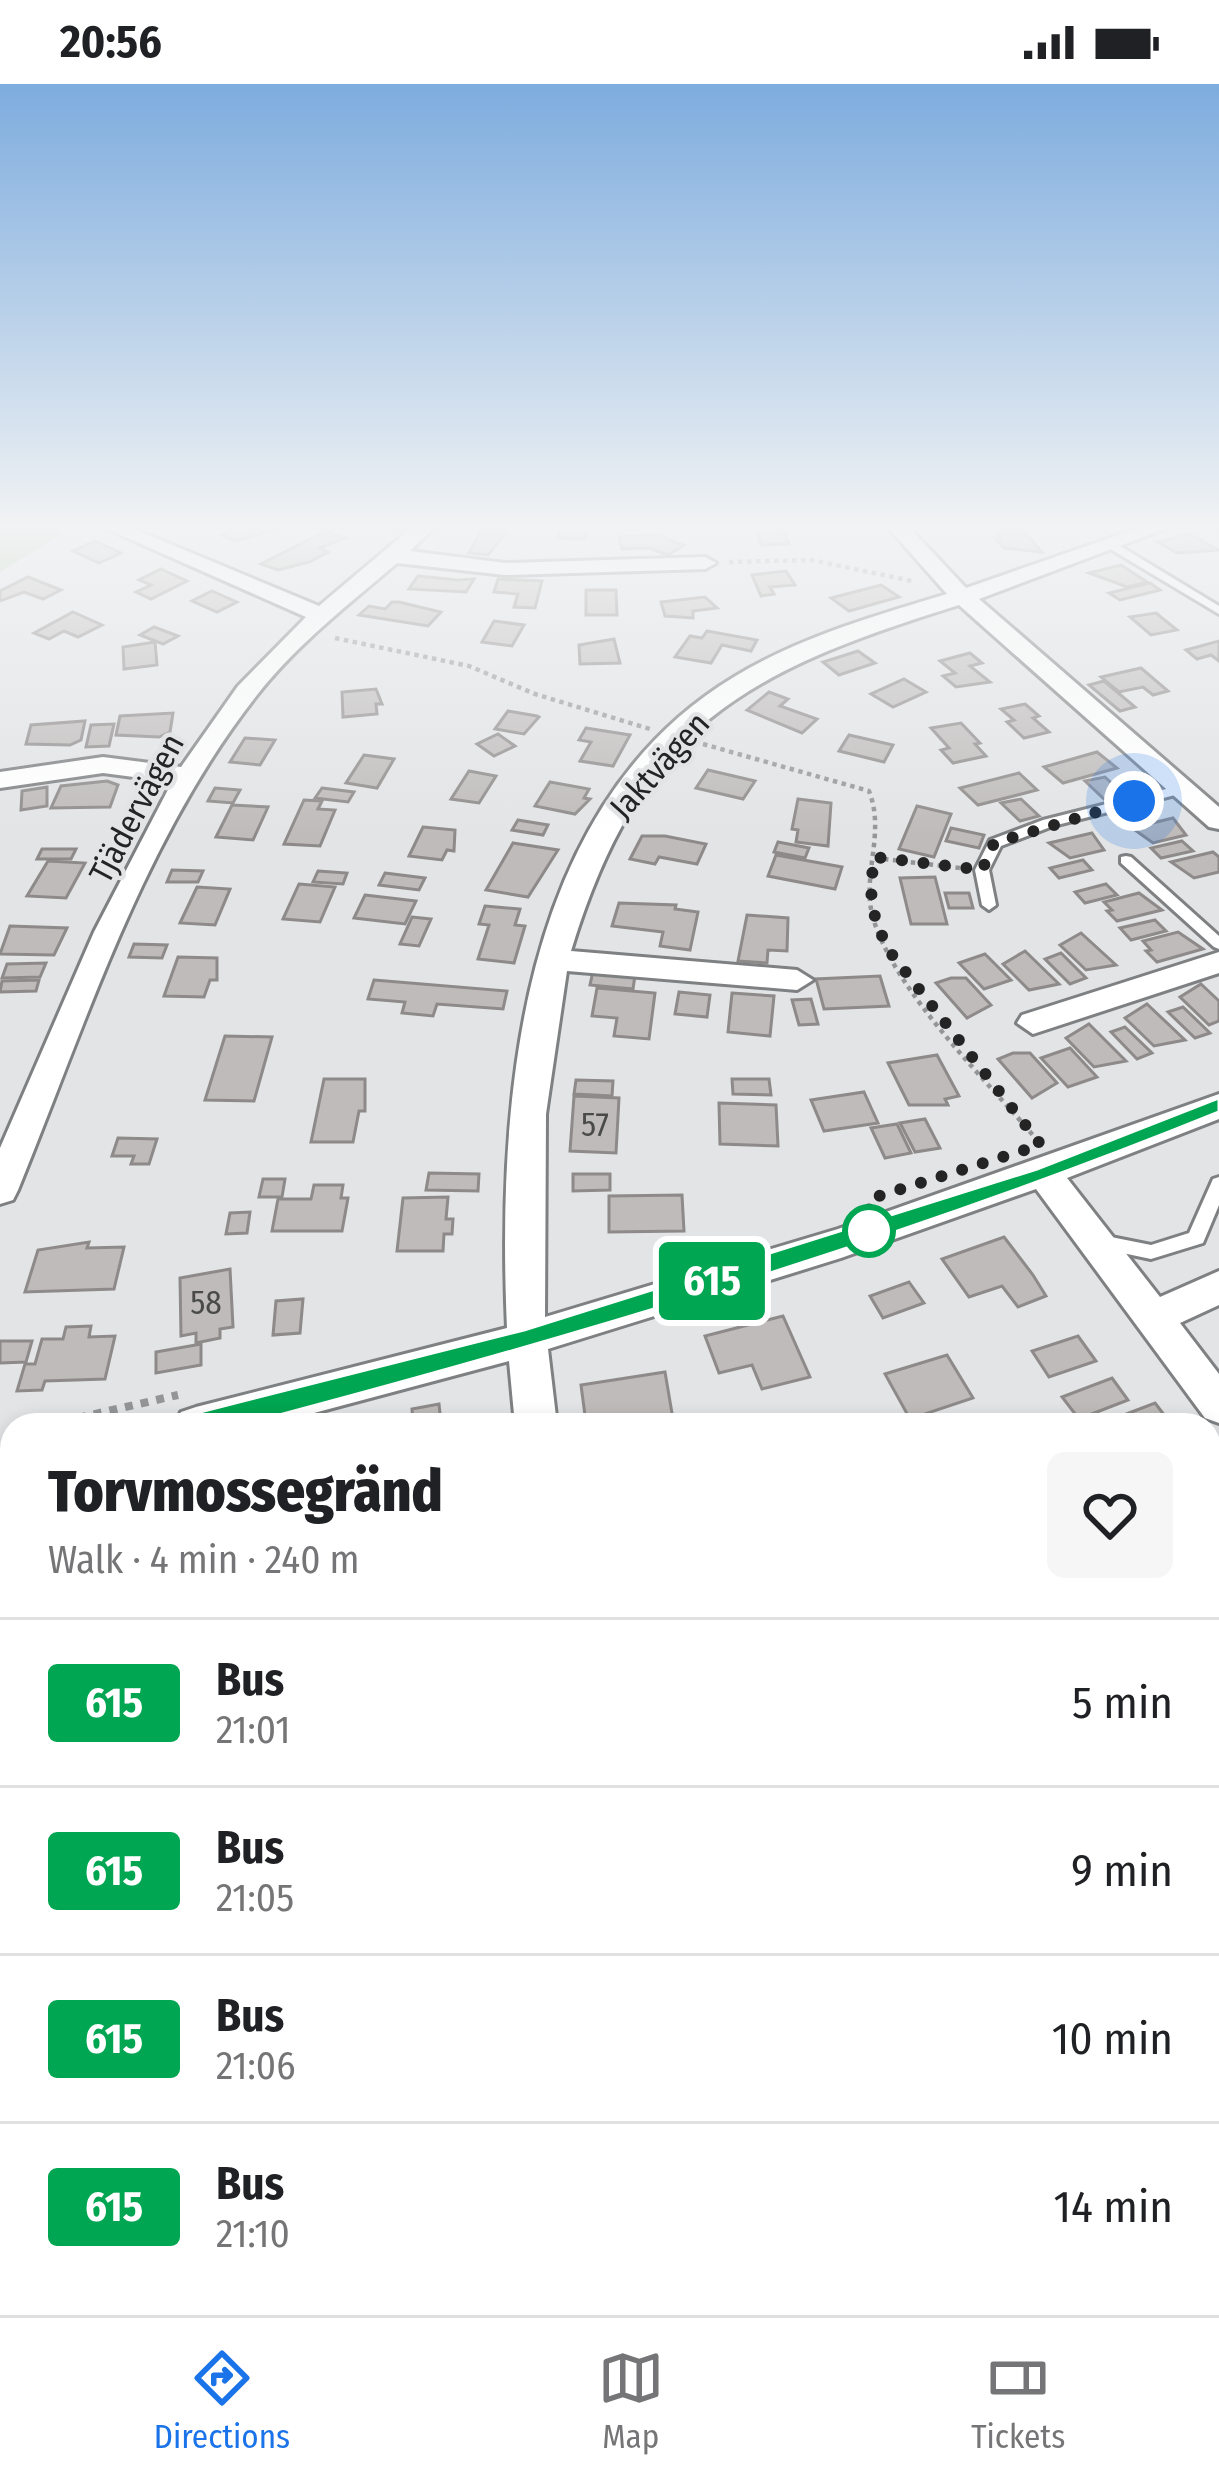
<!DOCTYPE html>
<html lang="en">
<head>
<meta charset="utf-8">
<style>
	body { margin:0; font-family:"Fira Sans Condensed",sans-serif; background:#f6f6f6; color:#202124; height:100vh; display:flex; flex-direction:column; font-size:45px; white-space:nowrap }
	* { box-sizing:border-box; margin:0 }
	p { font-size:39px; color:#757577 }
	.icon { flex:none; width:66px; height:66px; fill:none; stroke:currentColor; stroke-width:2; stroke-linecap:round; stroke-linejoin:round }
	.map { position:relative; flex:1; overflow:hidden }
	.sheet { position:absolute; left:0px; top:1329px; width:1221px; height:903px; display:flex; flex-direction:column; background:#fff; border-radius:36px 36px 0 0; box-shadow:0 6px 18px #0003 }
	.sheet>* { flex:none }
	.badge { padding:0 24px; border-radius:9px; font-size:42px; line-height:78px }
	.you { position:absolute; width:60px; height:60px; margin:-30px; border:9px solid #fff; border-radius:50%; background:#1a73e8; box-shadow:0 0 0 18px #1a73e833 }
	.map>.badge { position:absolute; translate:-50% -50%; box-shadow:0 0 0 6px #fff }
	.round { display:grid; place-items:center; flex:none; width:126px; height:126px; border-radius:18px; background:#f6f6f6 }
	.head { display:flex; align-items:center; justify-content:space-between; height:204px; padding:0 48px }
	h1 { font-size:57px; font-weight:800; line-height:90px }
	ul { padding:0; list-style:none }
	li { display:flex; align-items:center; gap:36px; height:168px; padding:0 48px; border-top:3px solid #e0e0e0 }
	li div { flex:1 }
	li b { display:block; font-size:45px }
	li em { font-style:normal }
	li .badge { min-width:132px; font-weight:700; text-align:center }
	.status { display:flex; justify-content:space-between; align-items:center; height:84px; padding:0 60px; background:#fff; direction:ltr }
	.status svg { height:33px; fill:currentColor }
	.tab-bar { display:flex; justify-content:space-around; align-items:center; height:168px; border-top:3px solid #e0e0e0; background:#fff; font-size:33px; color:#757577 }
	.tab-bar a { display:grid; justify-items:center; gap:6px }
	.tab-bar .on { color:#1a73e8 }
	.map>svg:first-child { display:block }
	.green { fill:#aecca7 }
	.building { fill:#bebbba; stroke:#8e8a8a; stroke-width:3 }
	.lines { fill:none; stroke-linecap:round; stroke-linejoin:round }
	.lane-casing { stroke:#7e8082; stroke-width:6 }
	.street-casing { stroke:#7e8082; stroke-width:6 }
	.path-far1 { stroke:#949597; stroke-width:4.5; stroke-dasharray:4.5 4.5; stroke-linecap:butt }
	.path { stroke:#949597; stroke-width:8; stroke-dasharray:8 8; stroke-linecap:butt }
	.lane { fill:#fff; fill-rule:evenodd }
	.street { fill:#fff; fill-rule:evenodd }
	.line { fill:#00a651; stroke:#fff; stroke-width:3 }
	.walk { stroke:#242425; stroke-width:12; stroke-dasharray:0 21.6 }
	.stop-dot { fill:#fff; stroke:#00a651; stroke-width:6 }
	.labels { text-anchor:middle; stroke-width:9; stroke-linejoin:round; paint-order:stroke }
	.far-street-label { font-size:33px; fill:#242425; stroke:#e2e4e6 }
	.number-label { font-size:33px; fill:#4a4a4a }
</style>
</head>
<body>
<div class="status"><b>20:56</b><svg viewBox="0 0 49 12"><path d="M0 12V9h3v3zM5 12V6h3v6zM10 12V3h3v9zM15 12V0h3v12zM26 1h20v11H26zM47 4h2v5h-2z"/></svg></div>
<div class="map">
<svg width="1219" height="2231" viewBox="0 0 1219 2231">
	<rect width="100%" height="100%" fill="#e2e4e6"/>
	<path class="green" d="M0 440H78L0 488Z"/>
	<g class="building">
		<path d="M245 440H271L281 444 236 457 221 451Z"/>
		<path d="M560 440H587L585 455 558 454Z"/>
		<path d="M756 444H783L789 460 761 461Z"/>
		<path d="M482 445 507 447 488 471 469 469Z"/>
		<path d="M1022 445 1042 468 1004 464 995 454H1001L996 447Z"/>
		<path d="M326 447 345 454 320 464 328 468 309 478 278 486 261 480Z"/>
		<path d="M1189 450 1206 459 1218 466 1177 469 1158 458Z"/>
		<path d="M656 451 684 461 668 471 649 464 622 465 619 453Z"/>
		<path d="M95 457 121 469 99 479 73 467Z"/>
		<path d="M1121 481 1147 498 1127 503 1089 489Z"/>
		<path d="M161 485 187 497 151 515 136 508 151 501 139 496Z"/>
		<path d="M786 487 795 501 770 503 774 510 761 512 752 491Z"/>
		<path d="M418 492 458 496 474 495 466 508 409 505Z"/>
		<path d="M28 493 61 506 43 515 24 508 0 517V507Z"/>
		<path d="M498 495 542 497 535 524 514 523 518 510 494 508Z"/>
		<path d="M1150 499 1160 506 1120 516 1109 509Z"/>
		<path d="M881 501 899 513 849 527 831 514Z"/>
		<path d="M586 506H616L617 531H586Z"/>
		<path d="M212 507 237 518 217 528 192 517Z"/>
		<path d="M705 513 717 524 693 527V534L665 532 661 518Z"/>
		<path d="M392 518H399L441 528 428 542 359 531 369 522 385 525Z"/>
		<path d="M73 528 102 541 78 553 64 547 49 555 34 549Z"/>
		<path d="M1156 529 1177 546 1151 551 1130 533Z"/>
		<path d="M494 537 524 541 512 562 482 558Z"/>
		<path d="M154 543 178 552 163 560 140 551Z"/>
		<path d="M707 547 757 556 751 567 722 561 711 579 675 573 690 552 702 554Z"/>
		<path d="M614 555 620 579 580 580 579 561Z"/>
		<path d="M1219 557V577L1211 571 1197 575 1186 566Z"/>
		<path d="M155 558 157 581 124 585 123 563Z"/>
		<path d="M858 567 875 579 839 591 823 578Z"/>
		<path d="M970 569 982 579 970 582 990 598 956 603 943 592 955 589 940 577Z"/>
		<path d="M1141 584 1168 607 1153 611 1143 603 1119 608 1101 593Z"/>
		<path d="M904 595 926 608 893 623 871 610Z"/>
		<path d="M1104 597 1135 623 1120 627 1089 601Z"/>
		<path d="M376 605 382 620H376L377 630 343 633 342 608Z"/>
		<path d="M769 608 788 615 780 622 817 635 802 649 747 626Z"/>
		<path d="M1025 620 1039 632 1033 634 1049 648 1024 654 1007 638 1014 636 1001 625Z"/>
		<path d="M508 627 537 632 539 633 524 650 495 645Z"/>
		<path d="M173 629 170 648 159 653 116 651 120 632Z"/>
		<path d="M85 637 81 656 70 661 26 660 31 641Z"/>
		<path d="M961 639 980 659 975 660 986 672 953 679 941 666 949 664 931 644Z"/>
		<path d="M114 640 109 662 86 663 91 641Z"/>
		<path d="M586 644 630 651 613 682 580 677 591 658 579 656Z"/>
		<path d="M498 650 515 662 494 672 477 660Z"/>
		<path d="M849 651 893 661 884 678 839 667Z"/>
		<path d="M245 654 275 656 260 681 230 678Z"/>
		<path d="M1097 668 1117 684 1063 699 1044 683Z"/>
		<path d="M364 671 394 675 377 704 346 699Z"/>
		<path d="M708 686 755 697 743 715 696 704Z"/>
		<path d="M469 687 496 692 479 719 451 715Z"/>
		<path d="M1019 689 1037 706 978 721 960 704Z"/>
		<path d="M1105 693 1123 710 1104 715 1085 697Z"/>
		<path d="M107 697 118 701 110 723 51 724 61 702Z"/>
		<path d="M550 698 589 705 584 714 590 715 575 730 535 722Z"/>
		<path d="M47 703V722L21 726 22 707Z"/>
		<path d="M215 704 240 706 233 719 208 717Z"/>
		<path d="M322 704 354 708 348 718 315 714Z"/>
		<path d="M798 715 831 719 828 762 796 758 798 746 792 745Z"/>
		<path d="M1021 715 1039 732 1020 737 1001 719Z"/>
		<path d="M304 716 322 717 318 725 335 726 320 762 284 760Z"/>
		<path d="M232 721 268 723 253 756 216 753Z"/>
		<path d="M917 722 951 730 934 773 899 765Z"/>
		<path d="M1173 734 1186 751 1153 759 1132 744Z"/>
		<path d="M518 736 548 741 543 751 512 746Z"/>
		<path d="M423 743 455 746 454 767 447 766 442 776 409 772Z"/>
		<path d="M951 744 984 751 979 764 946 757Z"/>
		<path d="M1092 749 1104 766 1070 774 1049 759Z"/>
		<path d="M642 752H665L706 760 697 780 659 773 655 780 630 775Z"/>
		<path d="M1182 757 1193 767 1161 774 1151 764Z"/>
		<path d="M778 758 809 764 805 774 774 768Z"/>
		<path d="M513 759 558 766 528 813 486 806Z"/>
		<path d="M42 765H76L71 775H37Z"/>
		<path d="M1213 768 1219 773V788L1194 794 1171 778Z"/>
		<path d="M776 771 842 783 835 805 768 792Z"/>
		<path d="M1083 776 1092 786 1059 794 1050 784Z"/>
		<path d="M48 777 85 779 66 814 27 812Z"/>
		<path d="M172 786 203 787 198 798H167Z"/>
		<path d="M318 787 347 789 343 800 313 798Z"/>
		<path d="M385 789 425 794 419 806 379 801Z"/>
		<path d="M935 793 947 840H911L900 794Z"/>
		<path d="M299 800 335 803 320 838 283 835Z"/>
		<path d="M1106 800 1117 811 1085 819 1075 808Z"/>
		<path d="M197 803 230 805 215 841 180 839Z"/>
		<path d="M945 809H969L973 824H949Z"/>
		<path d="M1139 809 1162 826 1117 837 1107 827 1112 826 1104 818Z"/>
		<path d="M365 811 416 817 405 840 354 834Z"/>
		<path d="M619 819 676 821 675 825 698 828 690 866 660 862 663 848 612 842Z"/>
		<path d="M485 822 520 825 515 841 525 842 514 879 478 875 489 841 479 840Z"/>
		<path d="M747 831 788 834 787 867 768 866 767 879 738 877Z"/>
		<path d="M412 833 431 835 419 862 400 860Z"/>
		<path d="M1155 836 1166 847 1131 856 1120 844Z"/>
		<path d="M10 842 67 844 54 871 0 870Z"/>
		<path d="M1178 848 1203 865 1157 878 1146 867 1151 866 1143 857Z"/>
		<path d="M1081 849 1116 881 1086 886 1060 861Z"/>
		<path d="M134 860 167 861 162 874 129 873Z"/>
		<path d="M1025 867 1059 900 1029 906 1003 880Z"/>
		<path d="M1061 869 1086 894 1070 900 1045 875Z"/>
		<path d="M985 870 1011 896 984 905 959 879Z"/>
		<path d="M178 873 217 874V896H210L204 913 164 912Z"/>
		<path d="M46 879 40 893 2 894 7 880Z"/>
		<path d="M593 887 635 891 633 905 590 901Z"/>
		<path d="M880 892 889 922 824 925 816 895Z"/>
		<path d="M951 894H966L991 921 967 934 936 899Z"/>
		<path d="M39 896 36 907 0 908 2 897Z"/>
		<path d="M374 896 507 907 503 925 437 920 433 932 402 929 405 918 368 915Z"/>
		<path d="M1201 900 1219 917V937L1209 941 1180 913Z"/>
		<path d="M597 904 655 909 649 955 614 952 617 934 592 932Z"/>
		<path d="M679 908 710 911 707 933 675 930Z"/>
		<path d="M732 909 774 912 770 952 728 948Z"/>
		<path d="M811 915 818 940 799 941 792 916Z"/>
		<path d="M1147 920 1185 956 1154 962 1125 934Z"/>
		<path d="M1183 923 1210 949 1195 954 1168 928Z"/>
		<path d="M1089 940 1126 977 1094 983 1066 954Z"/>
		<path d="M1125 943 1152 969 1137 975 1111 948Z"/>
		<path d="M225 952 272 953 254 1017 205 1016Z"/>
		<path d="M1070 964 1097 993 1068 1003 1041 974Z"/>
		<path d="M1013 969H1030L1057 999 1032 1014 998 975Z"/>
		<path d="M937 971 959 1012 945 1015 948 1021H909L888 979Z"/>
		<path d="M324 995H365V1027H359L353 1058H311Z"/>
		<path d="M732 995H769L771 1011 733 1010Z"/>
		<path d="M576 996 613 997 612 1012 574 1010Z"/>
		<path d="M864 1008 878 1039 824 1047 811 1016Z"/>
		<path d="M574 1012 619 1014 616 1069 570 1067Z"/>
		<path d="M719 1019 776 1021 778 1062 720 1060Z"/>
		<path d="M925 1035 940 1064 915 1068 900 1039Z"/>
		<path d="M897 1040 911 1069 885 1074 871 1044Z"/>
		<path d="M118 1054 157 1055 149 1080H131L134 1072H112Z"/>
		<path d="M429 1089 479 1090 478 1107 426 1106Z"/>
		<path d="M573 1090H610V1106L573 1107Z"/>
		<path d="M263 1095H285L282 1113H259Z"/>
		<path d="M314 1101H343L341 1114H348L342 1147H272L278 1115H311Z"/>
		<path d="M682 1111 684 1147 609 1148V1112Z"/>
		<path d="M448 1113 446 1135H453L452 1150H444L443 1167H397L403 1114Z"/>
		<path d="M250 1128 247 1149 226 1150 230 1129Z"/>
		<path d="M1004 1153 1033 1191 1046 1212 1018 1223 1002 1202 969 1213 942 1175Z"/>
		<path d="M89 1158 87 1164 124 1163 114 1205 25 1208 38 1166Z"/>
		<path d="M230 1185 233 1243 220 1245V1254L196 1259V1249L181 1252 180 1194Z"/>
		<path d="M909 1198 924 1219 883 1234 870 1212Z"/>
		<path d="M303 1215 300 1249 273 1251 276 1217Z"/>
		<path d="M783 1232 810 1293 762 1305 752 1281 719 1289 705 1252Z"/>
		<path d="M91 1242 89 1253 115 1252 105 1295 45 1297 42 1306 17 1307 25 1280H35L42 1255H63L66 1243Z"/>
		<path d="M1078 1252 1096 1277 1049 1293 1032 1267Z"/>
		<path d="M0 1257H32L26 1278 0 1279Z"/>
		<path d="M201 1260V1281L156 1289V1268Z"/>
		<path d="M947 1271 973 1314 910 1335 885 1290Z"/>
		<path d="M665 1288 674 1341H622L621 1335 586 1339 581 1301Z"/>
		<path d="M1112 1294 1128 1316 1079 1335 1062 1313Z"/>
		<path d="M1155 1319 1172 1341 1108 1337Z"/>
		<path d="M439 1320 441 1339 413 1341 412 1325Z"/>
		<path d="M1209 1468 1219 1470V1550L1209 1555Z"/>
		<path d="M1209 1737 1219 1751V1775L1209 1781Z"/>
		<path d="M1209 1933 1219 1947V2064L1209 2049Z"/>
		<path d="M12 2190V2220H29L32 2231H0V2199Z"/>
		<path d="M695 2220H804L809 2231H700Z"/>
	</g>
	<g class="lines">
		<g class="lane-casing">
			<g id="lane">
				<path d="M1107 459H1115L1219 522V530L1107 463Z"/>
				<path d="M1178 702 1185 706 1183 709 1053 742 1001 762 989 786 996 821 989 826 982 821 975 786 990 756 1043 736Z"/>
				<path d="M1126 772 1131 773 1219 852V865L1214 863 1121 779V773Z"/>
				<path d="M1219 1093V1121L1203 1159 1151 1175 1094 1163 1092 1158 1094 1153 1101 1151 1151 1161 1189 1149 1213 1095Z"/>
			</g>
		</g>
		<g class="street-casing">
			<g id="street">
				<path d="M96 440H122L319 522 416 440H438L410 467 505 479 705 473 716 479 705 485 505 491 397 479C348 521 297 560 257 611 144 754 86 939 18 1106L13 1116 0 1120V1064L94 848 172 698 103 689 0 704V688L103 673 181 683 238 602 306 533Z"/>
				<path d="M885 440H906L966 504 1150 440H1178L979 515 1219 723V745L1209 743 959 521C744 588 640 641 571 867L797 886 813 896 797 906 567 887 546 1030 545 1233 838 1145 1219 1010V1035L1067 1094 1160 1213 1219 1187V1221L1180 1239 1219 1290V1339L1205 1334 1036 1105 841 1174 548 1265 557 1341H515L509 1277 269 1341H175L181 1328 196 1323 507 1244C497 1017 518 723 734 593 800 553 874 532 947 510Z"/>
				<path d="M1219 868V889L1033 950 1017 939 1022 931Z"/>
				<path d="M12 1366V1404L0 1406V1368Z"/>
				<path d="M1219 1397V1437L1209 1441V1401Z"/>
				<path d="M1219 2105V2171L1209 2175V2110Z"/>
				<path d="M851 2220H915L920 2231H856Z"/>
				<path d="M1097 2220H1165L1160 2231H1092Z"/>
			</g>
		</g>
		<g class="path-far1">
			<path d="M0 444 37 440"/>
			<path d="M729 478 812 476 912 497"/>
			<path d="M335 554 469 582 535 610 650 645"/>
			<path d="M703 660 869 707C886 750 861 791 873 834 896 910 986 995 1037 1056"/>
			<path d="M875 774 960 784"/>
		</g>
		<path class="path" d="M47 1341 178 1311"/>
		<use href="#lane" class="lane"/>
		<use href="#street" class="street"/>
	</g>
	<linearGradient id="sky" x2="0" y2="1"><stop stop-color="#7dacde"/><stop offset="0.59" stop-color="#f2f3f4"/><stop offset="1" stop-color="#f2f3f4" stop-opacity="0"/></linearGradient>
	<rect width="1219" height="752" fill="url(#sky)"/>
	<path class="line" d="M1219 1014V1028C891 1161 545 1262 196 1353L182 1341 196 1329 524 1246 1037 1085Z"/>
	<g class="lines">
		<path class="walk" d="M869 1147V1115L1041 1061 890 868C872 834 867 812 875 773L982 786 994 759 1134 717"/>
	</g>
	<circle class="stop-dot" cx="869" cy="1147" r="24"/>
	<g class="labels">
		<g class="far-street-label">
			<text transform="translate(659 681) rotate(-48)" y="12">Jaktvägen</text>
			<text transform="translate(136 724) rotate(-62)" y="12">Tjädervägen</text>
		</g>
		<g class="number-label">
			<text x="595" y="1052">57</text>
			<text x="206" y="1230">58</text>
		</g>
	</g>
</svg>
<div class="you" style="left:1134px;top:717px"></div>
<b class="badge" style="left:712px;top:1197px;background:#00a651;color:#fff">615</b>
<section class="sheet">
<div class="head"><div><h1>Torvmossegränd</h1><p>Walk · 4 min · 240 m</p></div><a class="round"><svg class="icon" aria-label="heart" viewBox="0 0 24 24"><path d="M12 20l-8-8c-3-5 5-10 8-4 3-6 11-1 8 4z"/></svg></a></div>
<ul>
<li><span class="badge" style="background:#00a651;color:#fff">615</span><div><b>Bus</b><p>21:01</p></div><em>5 min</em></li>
<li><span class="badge" style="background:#00a651;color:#fff">615</span><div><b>Bus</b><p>21:05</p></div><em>9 min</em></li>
<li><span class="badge" style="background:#00a651;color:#fff">615</span><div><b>Bus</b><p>21:06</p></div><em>10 min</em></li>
<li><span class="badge" style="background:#00a651;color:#fff">615</span><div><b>Bus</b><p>21:10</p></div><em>14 min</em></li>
</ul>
</section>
</div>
<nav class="tab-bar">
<a class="on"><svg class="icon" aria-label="directions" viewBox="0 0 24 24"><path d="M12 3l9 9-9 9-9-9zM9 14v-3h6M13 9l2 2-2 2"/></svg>Directions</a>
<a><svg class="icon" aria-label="map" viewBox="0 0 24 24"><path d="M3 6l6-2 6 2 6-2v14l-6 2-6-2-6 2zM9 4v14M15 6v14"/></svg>Map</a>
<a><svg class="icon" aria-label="tickets" viewBox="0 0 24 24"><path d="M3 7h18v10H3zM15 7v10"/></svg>Tickets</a>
</nav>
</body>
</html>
